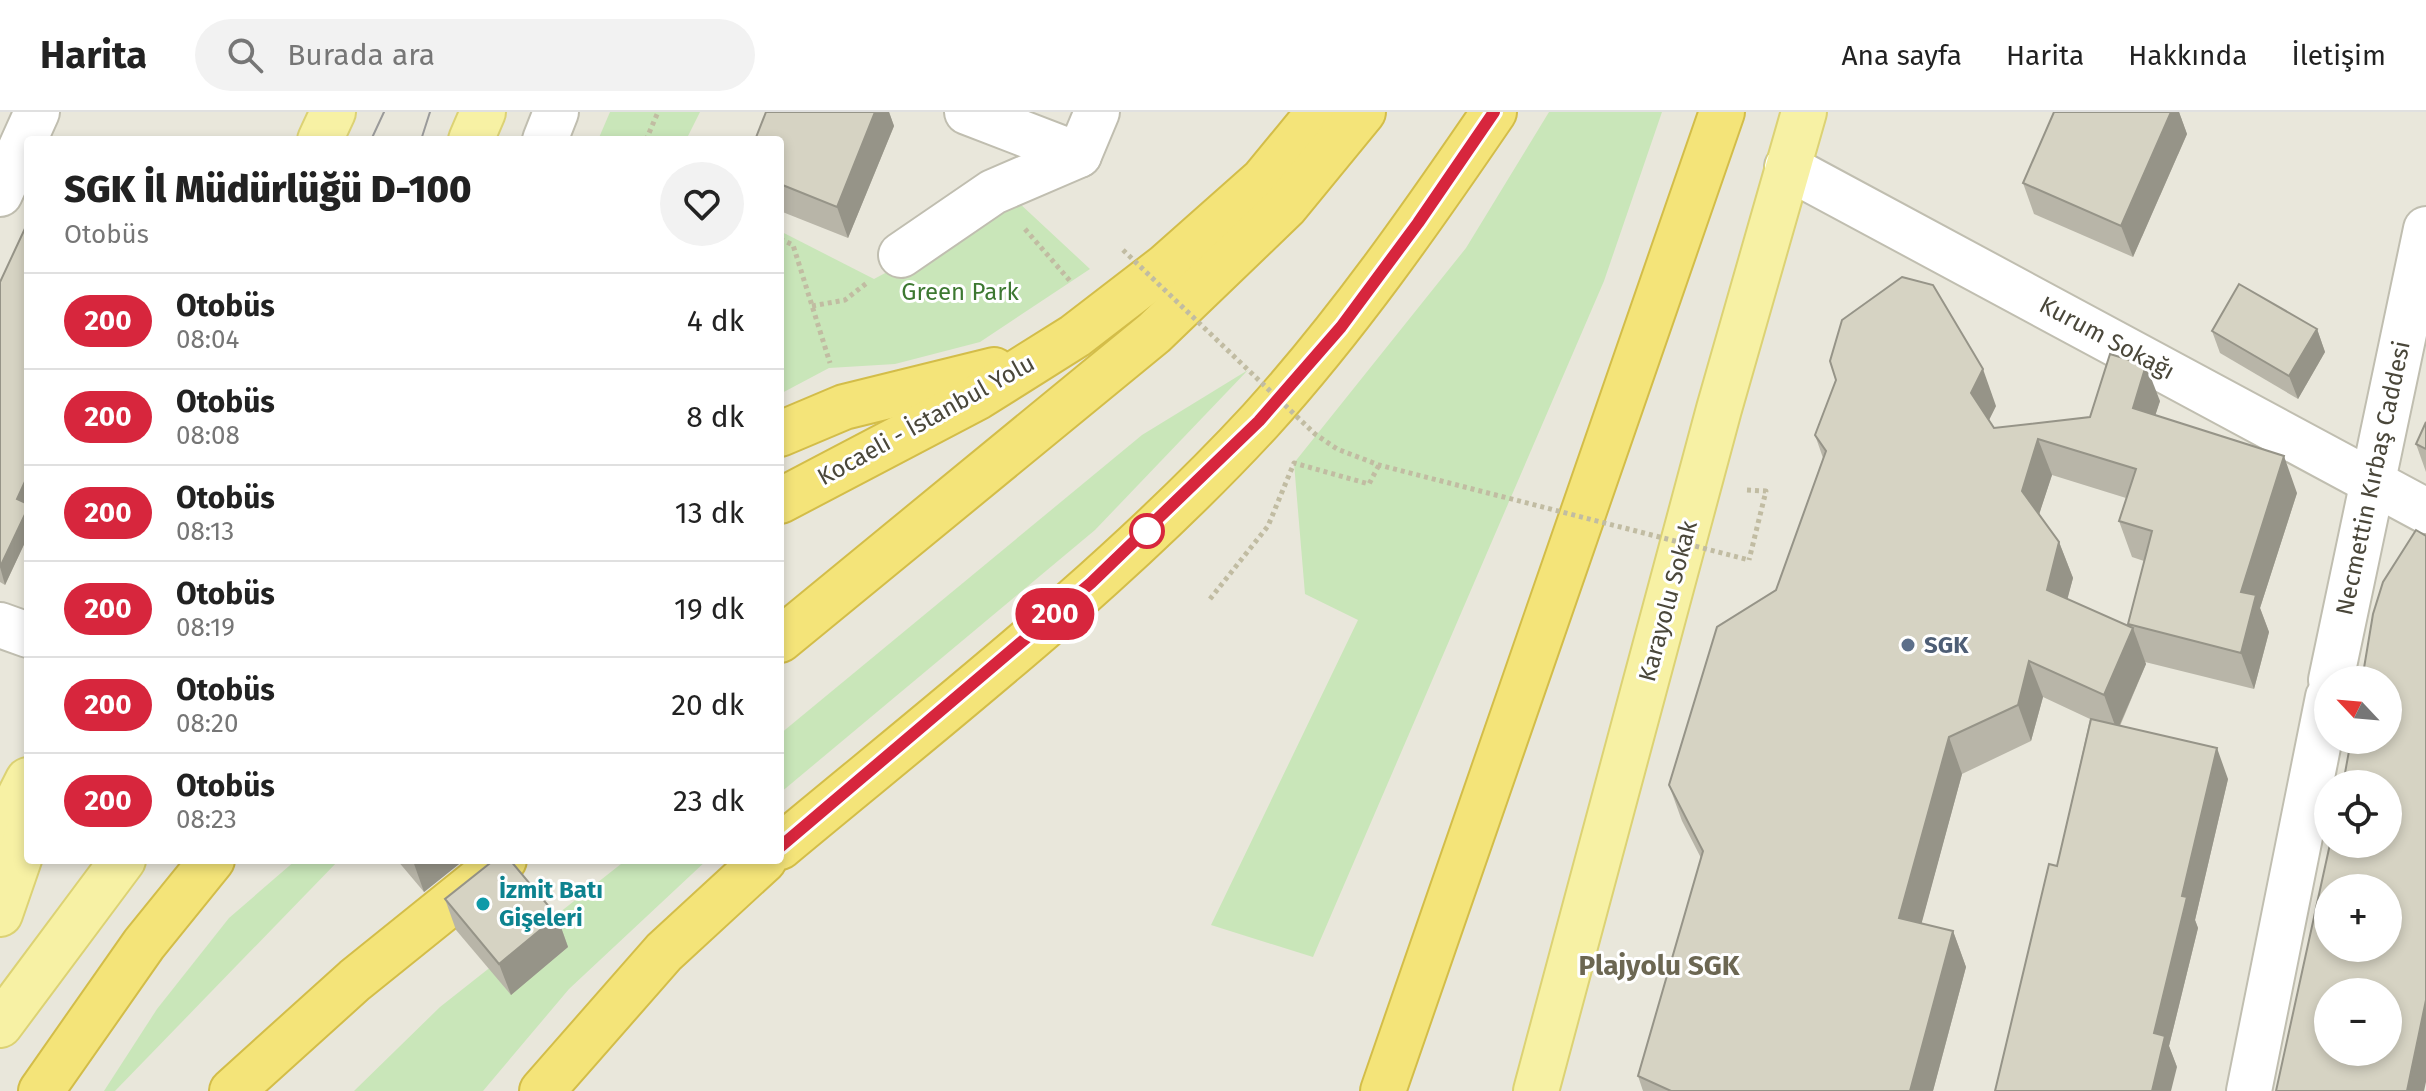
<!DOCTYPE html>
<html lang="tr">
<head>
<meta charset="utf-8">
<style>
	body { margin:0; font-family:"Fira Sans",sans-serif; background:#f2f2f2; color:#222; height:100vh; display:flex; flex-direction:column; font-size:30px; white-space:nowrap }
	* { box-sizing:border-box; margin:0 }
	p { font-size:26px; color:#767676 }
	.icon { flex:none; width:44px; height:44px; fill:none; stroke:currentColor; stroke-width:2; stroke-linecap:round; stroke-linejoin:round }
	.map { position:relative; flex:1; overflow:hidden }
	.drawer { position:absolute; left:24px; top:24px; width:760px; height:728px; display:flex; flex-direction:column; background:#fff; border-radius:8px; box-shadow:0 4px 12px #0003 }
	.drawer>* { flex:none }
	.badge { padding:0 16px; border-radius:26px; font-size:28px; line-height:52px }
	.needle { width:52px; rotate:296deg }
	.fabs { position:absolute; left:2314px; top:554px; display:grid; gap:16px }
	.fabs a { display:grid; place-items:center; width:88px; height:88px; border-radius:50%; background:#fff; box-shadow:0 4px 12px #0003; font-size:40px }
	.map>.badge { position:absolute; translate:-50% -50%; box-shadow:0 0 0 4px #fff }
	.round { display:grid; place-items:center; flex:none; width:84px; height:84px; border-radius:42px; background:#f2f2f2 }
	.summary { display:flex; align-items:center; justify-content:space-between; height:136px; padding:0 40px }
	h1 { font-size:38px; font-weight:800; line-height:60px }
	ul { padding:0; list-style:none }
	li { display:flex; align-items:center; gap:24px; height:96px; padding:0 40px; border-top:2px solid #e0e0e0 }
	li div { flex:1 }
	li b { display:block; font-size:30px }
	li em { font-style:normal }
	li .badge { min-width:88px; font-weight:700; text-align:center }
	header { display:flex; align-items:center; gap:48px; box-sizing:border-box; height:112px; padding:0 40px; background:#fff; border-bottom:2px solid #e0e0e0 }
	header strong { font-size:38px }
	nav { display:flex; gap:44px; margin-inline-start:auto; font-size:28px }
	.search { width:560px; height:72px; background:#f2f2f2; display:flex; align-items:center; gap:20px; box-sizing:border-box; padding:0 28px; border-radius:44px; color:#767676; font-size:30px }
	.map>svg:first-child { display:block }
	.residential { fill:#e9e7db; fill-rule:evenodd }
	.green { fill:#c9e6b9 }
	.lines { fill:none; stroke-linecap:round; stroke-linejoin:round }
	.minor-casing { stroke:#c0beb0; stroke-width:48 }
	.major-casing { stroke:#dcd274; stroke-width:48 }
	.highway-casing { stroke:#d3bd49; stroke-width:48 }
	.path { stroke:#c1bca2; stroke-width:5; stroke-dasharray:4 4; stroke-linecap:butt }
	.minor { stroke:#fff; stroke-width:44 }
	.major { stroke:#f7f1a4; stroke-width:44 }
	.highway { stroke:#f4e479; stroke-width:44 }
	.tram { stroke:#9a9a9a; stroke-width:2 }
	.path-bridge { stroke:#c1bca2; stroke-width:5; stroke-dasharray:4 4; stroke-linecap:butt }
	.wall { fill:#b8b5a8; fill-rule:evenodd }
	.shaded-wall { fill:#969488 }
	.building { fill:#d6d3c3; stroke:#969488; stroke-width:2; fill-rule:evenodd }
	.line-casing { stroke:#fff; stroke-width:18 }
	.line { stroke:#d7263d; stroke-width:12 }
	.stop-dot { fill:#fff; stroke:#d7263d; stroke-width:4 }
	.service-dot { fill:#5c6f8a; stroke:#fff; stroke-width:3 }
	.culture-dot { fill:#0f9aa8; stroke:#fff; stroke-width:3 }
	.labels { text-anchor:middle; stroke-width:6; stroke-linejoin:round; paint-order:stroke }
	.park-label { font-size:24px; fill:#3d7831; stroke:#fff }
	.street-label { font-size:24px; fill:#4a473a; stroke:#fff }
	.service-label { font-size:24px; font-weight:bold; fill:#4e5e75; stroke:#fff; text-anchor:start }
	.culture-label { font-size:24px; font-weight:bold; fill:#0d838f; stroke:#fff; text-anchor:start }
	.quarter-label { font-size:28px; font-weight:bold; fill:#6c6752; stroke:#fff }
</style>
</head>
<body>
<header>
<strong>Harita</strong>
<div class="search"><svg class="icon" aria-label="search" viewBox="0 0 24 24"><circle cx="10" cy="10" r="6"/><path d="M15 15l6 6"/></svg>Burada ara</div>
<nav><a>Ana sayfa</a><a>Harita</a><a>Hakkında</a><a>İletişim</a></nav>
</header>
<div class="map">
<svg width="2426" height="979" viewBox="0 0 2426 979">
	<rect width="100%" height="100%" fill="#f5f4ed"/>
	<path class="residential" d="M0 0H2426V979H0ZM28 28H780V748H28ZM2328 568H2388V628H2328ZM2328 672H2388V732H2328ZM2328 776H2388V836H2328ZM2328 880H2388V940H2328Z"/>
	<g class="green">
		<path d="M610 0H700L686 28H598Z"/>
		<path d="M1549 0H1662L1604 169 1313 845 1211 813 1358 508 1305 482 1294 351 1466 136Z"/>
		<path d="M1018 90 1090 157 980 230 895 252 829 256 780 282V119L874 167Z"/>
		<path d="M1248 258 1095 418 780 681V622L1142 323Z"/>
		<path d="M296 748H339L115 979H104L157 897 229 806Z"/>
		<path d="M626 748H707L569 877 483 979H354L440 895Z"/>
	</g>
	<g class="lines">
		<g class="minor-casing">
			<g id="minor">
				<path d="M545 28 556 0"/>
				<path d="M1079 43 1097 0"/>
				<path d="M1787 55 2426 399"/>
				<path d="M0 82 37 0"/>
				<path d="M901 143 993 80 1079 43 967 0"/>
				<path d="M0 513 28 523"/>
				<path d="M2331 568 2426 117"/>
				<path d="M2249 979 2328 585"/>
			</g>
		</g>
		<g class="major-casing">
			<g id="major">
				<path d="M320 28 333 0"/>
				<path d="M471 28 483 0"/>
				<path d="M0 723 28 668"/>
				<path d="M0 802 28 721"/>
				<path d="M0 913 123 748"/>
				<path d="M1536 979 1719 297 1804 0"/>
			</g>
		</g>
		<g class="highway-casing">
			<g id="highway">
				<path d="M780 322 844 295 994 258"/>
				<path d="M780 389 978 285 1075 224 1166 154 1263 68 1319 0"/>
				<path d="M780 528 1154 221 1285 95 1363 0"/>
				<path d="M780 735C942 600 1117 464 1260 309 1347 213 1421 107 1494 0"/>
				<path d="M41 979 144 832 212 748"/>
				<path d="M232 979 355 868 504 748"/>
				<path d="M542 979 664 840 764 748"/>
				<path d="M1383 979 1722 0"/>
			</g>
		</g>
		<g class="path">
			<path d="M646 28 658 0"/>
			<path d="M1025 117 1071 170"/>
			<path d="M780 127 793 133 830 251"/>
			<path d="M812 194 845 188 868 170"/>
			<path d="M1747 378 1766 379 1749 448"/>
			<path d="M1210 487 1268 414 1294 351 1369 372 1379 353"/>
		</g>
		<use href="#minor" class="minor"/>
		<use href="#major" class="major"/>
		<use href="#highway" class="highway"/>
		<g class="tram">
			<path d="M371 28 384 0"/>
			<path d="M421 28 430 0"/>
		</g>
		<path class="path-bridge" d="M1123 138 1315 322 1337 337 1379 353 1749 448"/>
	</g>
	<g class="wall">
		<path d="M766 0H889L894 14 848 126 780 99V28Z"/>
		<path d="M2054 0H2179L2187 22 2133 145 2034 102 2023 71Z"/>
		<path d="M28 110V424L5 473 0 470V170Z"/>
		<path d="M2317 217 2325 240 2298 287 2220 241 2212 219Z"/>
		<path d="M2160 289 2155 303 2297 381 2260 496 2269 520 2254 577 2145 550 2146 552 2120 614 2228 667 2195 808 2198 816 2169 934 2177 955 2057 754 2090 607 2043 585 2031 629 1962 662 1921 812 1953 819 1966 855 1933 979H1643L1638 964 1701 746 1682 709 1669 673 1776 478 1823 346 1815 323 1996 294 1989 308 1994 316 2090 305ZM2052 363 2126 386 2119 409 2132 445 2144 449 2128 512V514L2067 487 2073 466 2059 430 2039 402Z"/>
		<path d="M2426 310V360L2416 332Z"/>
		<path d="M397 748H464L424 780Z"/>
		<path d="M445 787 557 804 568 835 511 883 456 818Z"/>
	</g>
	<g class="shaded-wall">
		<path d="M875 0H889L894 14 848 126 837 95Z"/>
		<path d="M2171 0H2179L2187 22 2133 145 2121 114Z"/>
		<path d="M2317 217 2325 240 2298 287 2289 264Z"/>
		<path d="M2146 253 2160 289 2146 332 2133 296Z"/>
		<path d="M1983 257 1996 294 1984 318 1971 281Z"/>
		<path d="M2038 327 2052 363 2035 415 2022 379Z"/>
		<path d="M2284 344 2297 381 2260 496 2269 520 2254 577 2241 541V480Z"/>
		<path d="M28 363V391L23 402 17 387Z"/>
		<path d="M28 396V424L5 473 0 455Z"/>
		<path d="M2059 430 2073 466 2060 515 2047 478Z"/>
		<path d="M2133 516 2146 552 2117 619 2104 583Z"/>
		<path d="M2029 549 2043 585 2031 629 2018 593Z"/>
		<path d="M1949 625 1962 662 1913 843 1899 806Z"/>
		<path d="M2217 636 2228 667 2195 808 2198 816 2169 934 2177 955 2171 979H2152L2154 921 2182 784Z"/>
		<path d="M414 748H464L424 780 413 749Z"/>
		<path d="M557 804 568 835 511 883 499 852Z"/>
		<path d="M1953 819 1966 855 1933 979H1910Z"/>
		<path d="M2426 888V970L2424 979H2407Z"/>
	</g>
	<g class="building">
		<path d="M766 0H875L837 95 780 72V28H755Z"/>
		<path d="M2054 0H2171L2121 114 2023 71Z"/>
		<path d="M28 110V363L17 387 28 392V396L0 455V170Z"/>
		<path d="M1902 165 1933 173 1983 257 1971 281 1994 316 2090 305 2110 242 2146 253 2133 296 2284 344 2241 480 2256 483 2241 541 2128 512 2152 419 2119 409 2136 357 2038 327 2022 379 2059 430 2047 478 2133 516 2104 583 2029 549 2018 593 1949 625 1899 806 1953 819 1910 979H1671L1638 964 1703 739 1669 673 1717 515 1776 478 1826 339 1815 323 1836 268 1830 249 1842 208Z"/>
		<path d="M2239 172 2317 217 2289 264 2212 219Z"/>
		<path d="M2426 310V337L2416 332Z"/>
		<path d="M2416 418 2426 424V888L2407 979H2276L2330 732H2388V672H2343L2351 628H2388V568H2362L2373 502 2383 470ZM2328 776H2388V836H2328ZM2328 880H2388V940H2328Z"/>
		<path d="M2091 607 2217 636 2182 784 2187 785 2154 921 2165 924 2152 979H1995L2049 752 2057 754Z"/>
		<path d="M494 748H510L557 804 499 852 445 787Z"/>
	</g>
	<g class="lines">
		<g class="line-casing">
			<path id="line" d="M780 735 1091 471 1259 309 1341 215 1418 111 1494 0"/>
		</g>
		<use href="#line" class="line"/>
	</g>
	<circle class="stop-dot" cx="1147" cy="419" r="16"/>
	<circle class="service-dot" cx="1908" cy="533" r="8"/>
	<circle class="culture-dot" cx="483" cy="792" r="8"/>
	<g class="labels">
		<g class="park-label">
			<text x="960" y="188">Green Park</text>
		</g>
		<g class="street-label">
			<text transform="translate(2107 226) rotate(28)" y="8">Kurum Sokağı</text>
			<text transform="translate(926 308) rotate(-29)" y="8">Kocaeli - İstanbul Yolu</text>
			<text transform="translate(2373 366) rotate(-78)" y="8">Necmettin Kırbaş Caddesi</text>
			<text transform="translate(1668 489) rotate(-75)" y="8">Karayolu Sokak</text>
		</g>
		<g class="service-label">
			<text x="1924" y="541">SGK</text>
		</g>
		<g class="culture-label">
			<text x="499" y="786">İzmit Batı<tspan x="499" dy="28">Gişeleri</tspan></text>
		</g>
		<g class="quarter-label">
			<text x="1659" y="863">Plajyolu SGK</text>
		</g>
	</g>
</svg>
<div class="fabs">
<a><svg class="needle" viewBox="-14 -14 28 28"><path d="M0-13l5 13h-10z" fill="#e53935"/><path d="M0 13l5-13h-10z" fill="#767676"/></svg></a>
<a><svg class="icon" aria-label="locate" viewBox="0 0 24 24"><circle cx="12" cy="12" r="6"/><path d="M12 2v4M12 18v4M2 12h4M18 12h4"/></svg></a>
<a>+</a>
<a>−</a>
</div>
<b class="badge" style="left:1055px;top:502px;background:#d7263d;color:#fff">200</b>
<section class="drawer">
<div class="summary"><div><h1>SGK İl Müdürlüğü D-100</h1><p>Otobüs</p></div><a class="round"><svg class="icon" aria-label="heart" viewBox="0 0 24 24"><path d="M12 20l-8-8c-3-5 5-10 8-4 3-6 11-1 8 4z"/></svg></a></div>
<ul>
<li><span class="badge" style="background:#d7263d;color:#fff">200</span><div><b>Otobüs</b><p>08:04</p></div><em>4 dk</em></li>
<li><span class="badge" style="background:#d7263d;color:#fff">200</span><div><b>Otobüs</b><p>08:08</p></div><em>8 dk</em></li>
<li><span class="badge" style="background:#d7263d;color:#fff">200</span><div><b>Otobüs</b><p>08:13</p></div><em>13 dk</em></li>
<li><span class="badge" style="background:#d7263d;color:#fff">200</span><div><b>Otobüs</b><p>08:19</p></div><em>19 dk</em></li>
<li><span class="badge" style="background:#d7263d;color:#fff">200</span><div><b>Otobüs</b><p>08:20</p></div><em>20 dk</em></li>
<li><span class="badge" style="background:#d7263d;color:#fff">200</span><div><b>Otobüs</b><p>08:23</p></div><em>23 dk</em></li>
</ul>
</section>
</div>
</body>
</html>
